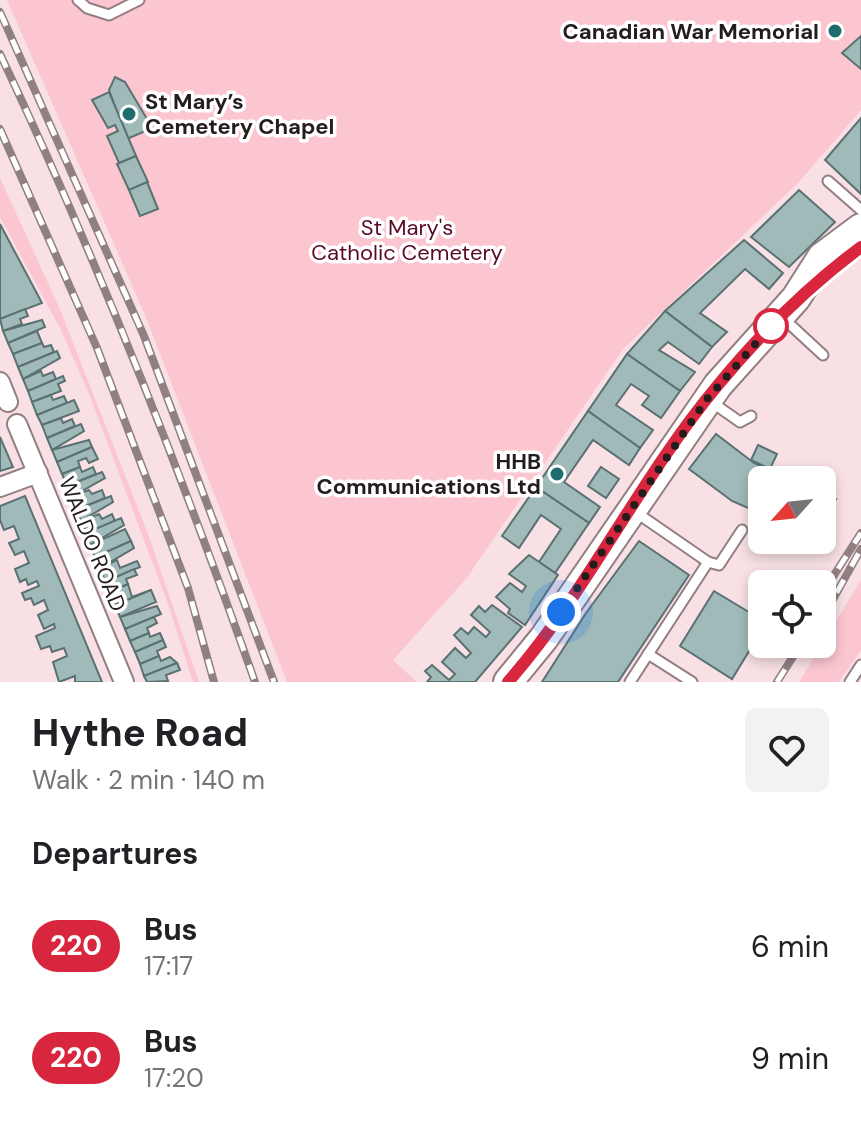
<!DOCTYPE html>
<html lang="en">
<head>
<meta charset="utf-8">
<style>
	body { margin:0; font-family:"DM Sans",sans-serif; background:#f2f2f2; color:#202124; height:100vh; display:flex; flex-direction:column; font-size:30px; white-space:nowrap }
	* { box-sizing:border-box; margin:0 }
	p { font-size:26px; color:#757577 }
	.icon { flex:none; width:44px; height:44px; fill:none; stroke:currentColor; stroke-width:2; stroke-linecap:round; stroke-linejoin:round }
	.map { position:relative; height:682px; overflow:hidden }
	.side { display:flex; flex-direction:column; background:#fff; flex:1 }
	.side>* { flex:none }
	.badge { padding:0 16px; border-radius:26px; font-size:28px; line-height:52px }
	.needle { width:52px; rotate:243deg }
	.tools { position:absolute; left:748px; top:466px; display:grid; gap:16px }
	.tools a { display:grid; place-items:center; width:88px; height:88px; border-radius:12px; background:#fff; box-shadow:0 4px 12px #0003; font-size:40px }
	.you { position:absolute; width:40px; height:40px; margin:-20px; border:6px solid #fff; border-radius:50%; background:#1a73e8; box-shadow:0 0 0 12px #1a73e833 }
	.map>.badge { position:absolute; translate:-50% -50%; box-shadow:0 0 0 4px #fff }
	h2 { padding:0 32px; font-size:30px; line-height:72px }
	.round { display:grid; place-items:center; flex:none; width:84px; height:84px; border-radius:12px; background:#f2f2f2 }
	.overview { display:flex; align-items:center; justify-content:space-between; height:136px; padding:0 32px }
	h1 { font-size:38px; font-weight:800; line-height:60px }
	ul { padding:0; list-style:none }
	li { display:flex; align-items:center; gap:24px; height:112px; padding:0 32px }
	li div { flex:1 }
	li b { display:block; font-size:30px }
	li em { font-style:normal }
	li .badge { min-width:88px; font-weight:700; text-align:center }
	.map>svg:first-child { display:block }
	.green { fill:#fbc6d0 }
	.building { fill:#a0b9b9; stroke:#5a7172; stroke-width:2 }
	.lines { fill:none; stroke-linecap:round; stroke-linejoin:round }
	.service-casing { stroke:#937e82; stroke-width:13 }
	.minor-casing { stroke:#937e82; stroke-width:22 }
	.primary-casing { stroke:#937e82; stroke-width:32 }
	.service { stroke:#fff; stroke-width:9 }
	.minor { stroke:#fff; stroke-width:18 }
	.primary { stroke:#fff; stroke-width:28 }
	.rail-casing { stroke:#908083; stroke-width:8 }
	.rail { stroke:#fff; stroke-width:5; stroke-dasharray:15; stroke-linecap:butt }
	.line-casing { stroke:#fff; stroke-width:18 }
	.line { stroke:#d7263d; stroke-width:12 }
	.walk { stroke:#241c1d; stroke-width:8; stroke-dasharray:0 14.4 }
	.poi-dot { fill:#1f6c6e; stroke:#fff; stroke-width:3 }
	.stop-dot { fill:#fff; stroke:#d7263d; stroke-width:4 }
	.labels { text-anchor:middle; stroke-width:7; stroke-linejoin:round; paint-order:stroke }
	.poi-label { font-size:22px; font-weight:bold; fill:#241c1d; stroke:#fff; text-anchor:end }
	.park-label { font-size:22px; fill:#5a0828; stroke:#fff }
	.street-label { font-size:22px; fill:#241c1d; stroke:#fff }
</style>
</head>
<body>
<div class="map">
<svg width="861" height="682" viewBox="0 0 861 682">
	<rect width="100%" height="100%" fill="#f8e0e4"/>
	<g class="green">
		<path d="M7 0H861V36L842 53 861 69V110L799 182 623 349 466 579 393 660 417 682H287L145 315Z"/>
		<path d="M0 178 59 307 148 534 199 682H193L168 604 89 394 60 328 0 217Z"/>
		<path d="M861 580V650L839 682H799Z"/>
	</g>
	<g class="building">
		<path d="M861 36V69L842 53Z"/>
		<path d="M115 77 125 82 150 124 148 130 127 139 109 90Z"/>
		<path d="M109 92 136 156 119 163 107 136 118 131 115 125 108 128 92 100Z"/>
		<path d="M861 118V194L825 160Z"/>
		<path d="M136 156 148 182 129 190 117 164Z"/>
		<path d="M147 182 158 209 140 216 129 190Z"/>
		<path d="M799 190 835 222 789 267 751 237Z"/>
		<path d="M0 224 42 303 0 319Z"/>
		<path d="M744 240 783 273 769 289 745 269 700 313 727 332 712 347 665 311Z"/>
		<path d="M25 309 28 316 20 319 22 324 3 331 0 319Z"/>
		<path d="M665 311 712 347 699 364 668 342 659 350 695 372 680 391 627 354Z"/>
		<path d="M42 320 45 327 8 343 3 331Z"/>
		<path d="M37 331 42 343 13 354 8 343Z"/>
		<path d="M42 343 44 347 51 345 54 352 18 367 13 354Z"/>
		<path d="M57 351 60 358 23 379 18 367Z"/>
		<path d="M627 354 680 391 661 418 642 405 649 396 631 384 616 405 653 430 640 448 588 411Z"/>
		<path d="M41 371 43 376 53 372 56 379 28 391 23 379Z"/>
		<path d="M63 376 65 381 58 384 61 391 32 402 28 391Z"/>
		<path d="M51 395 53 400 64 396 67 403 37 415 32 402Z"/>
		<path d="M74 400 79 411 42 425 37 415Z"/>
		<path d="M588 411 640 448 629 465 593 440 564 482 600 507 589 523 536 487Z"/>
		<path d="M61 418 63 423 72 419 75 426 47 438 42 425Z"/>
		<path d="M81 424 84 431 52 450 47 438Z"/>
		<path d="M716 434 754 463 791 480H762V514L732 501 689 469Z"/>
		<path d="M0 437 13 467 0 471Z"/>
		<path d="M89 440 92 447 57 462 52 450Z"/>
		<path d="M758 445 777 454 770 469 751 460Z"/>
		<path d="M92 447 98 459 89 463 86 458 78 461 80 467 62 474 57 462Z"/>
		<path d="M80 467 82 472 93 467 96 474 67 486 62 474Z"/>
		<path d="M601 467 619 479 606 498 588 486Z"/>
		<path d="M102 472 105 478 71 497 67 486Z"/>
		<path d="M536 487 589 523 555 573 539 562 561 529 541 515 519 548 502 536Z"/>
		<path d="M822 489 836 499 822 518Z"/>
		<path d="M89 490 92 494 102 490 105 498 76 510 71 497Z"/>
		<path d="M25 496 102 682H75V676L59 682 53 662 67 656 64 648 52 652 50 646 41 649 36 636 55 628 54 624 44 629 38 615 48 610 44 600 34 605 31 598 25 600 22 593 39 586 37 581 28 585 26 579 20 582 15 569 29 563 24 551 15 555 9 543 19 539 14 526 4 530 0 520V506Z"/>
		<path d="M111 496 113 502 81 521 76 510Z"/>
		<path d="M99 514 102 519 112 514 115 521 86 533 81 521Z"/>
		<path d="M121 518 124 525 90 545 86 533Z"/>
		<path d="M125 529 131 541 95 557 90 545Z"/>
		<path d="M131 541 134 548 100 568 95 557Z"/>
		<path d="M639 541 689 575 618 682H542L586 613Z"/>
		<path d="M529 555 558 575 525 625 508 613 510 609 496 597 510 583 522 592 526 586 509 574Z"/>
		<path d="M117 560 120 568 137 561 140 567 105 582 100 568Z"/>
		<path d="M134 569 137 575 126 579 128 584 110 592 105 582Z"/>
		<path d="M128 584 132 597 151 590 115 605 110 592Z"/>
		<path d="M151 590 156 602 120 617 115 605Z"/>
		<path d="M714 591 762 620V630L732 679 680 646Z"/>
		<path d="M492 605 522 627 475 682H427L431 677 425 671 432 665 449 680 455 674 442 662 455 648 466 658 471 653 454 635 461 628 468 634 474 627 486 637 490 632 471 615 479 606 485 612Z"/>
		<path d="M157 606 161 614 125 629 120 617Z"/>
		<path d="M154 617 157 623 147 628 149 633 130 641 125 629Z"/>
		<path d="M149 633 150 637 160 633 163 640 135 652 130 641Z"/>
		<path d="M163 640 166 647 157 651 159 656 140 664 135 652Z"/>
		<path d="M159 656 161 661 170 657 177 663 144 676 140 664Z"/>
		<path d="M177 663 180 670 166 675 168 681 147 682 144 676Z"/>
	</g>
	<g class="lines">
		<g class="service-casing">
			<g id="service">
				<path d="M78 0 87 8 109 15 139 0"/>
				<path d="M828 181 861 210"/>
				<path d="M783 318 823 355"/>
				<path d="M710 401 740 422 751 416"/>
				<path d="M708 562 719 565 742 530"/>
				<path d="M648 654 692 682"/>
				<path d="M630 682 708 562 634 511"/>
				<path d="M850 682 861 665"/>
			</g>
		</g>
		<g class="minor-casing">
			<g id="minor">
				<path d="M0 382 8 402"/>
				<path d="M17 424 124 682"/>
				<path d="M0 487 38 473"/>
			</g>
		</g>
		<g class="primary-casing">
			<path id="primary" d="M508 682 544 638 718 385 796 298 822 257 861 228"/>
		</g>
		<use href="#service" class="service"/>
		<use href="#minor" class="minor"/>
		<use href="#primary" class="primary"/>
		<g class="rail-casing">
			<g id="rail">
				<path d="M0 12 144 336 274 682"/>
				<path d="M0 54C97 259 180 469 255 682"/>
				<path d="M0 129 97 348 188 588 214 682"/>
				<path d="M822 594 861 533"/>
				<path d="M822 619 861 549"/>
				<path d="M777 682 801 644"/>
			</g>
		</g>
		<use href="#rail" class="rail"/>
	</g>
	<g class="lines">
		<g class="line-casing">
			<path id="line" d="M508 682C588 591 640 478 718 385 761 333 807 287 861 247"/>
		</g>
		<use href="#line" class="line"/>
		<path class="walk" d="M561 612 707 399 771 326"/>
	</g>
	<g class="poi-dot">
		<circle cx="835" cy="31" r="8"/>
		<circle cx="129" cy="114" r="8"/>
		<circle cx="557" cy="474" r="8"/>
	</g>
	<circle class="stop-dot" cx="771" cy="326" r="16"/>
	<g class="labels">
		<g class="poi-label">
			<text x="819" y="39">Canadian War Memorial</text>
			<text x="145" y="109" text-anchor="start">St Mary’s<tspan x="145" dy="25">Cemetery Chapel</tspan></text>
			<text x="541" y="469">HHB<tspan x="541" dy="25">Communications Ltd</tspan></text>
		</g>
		<g class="park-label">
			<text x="407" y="235">St Mary's<tspan x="407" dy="25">Catholic Cemetery</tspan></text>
		</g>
		<g class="street-label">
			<text transform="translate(93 544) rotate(68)" y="8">WALDO ROAD</text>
		</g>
	</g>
</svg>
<div class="tools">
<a><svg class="needle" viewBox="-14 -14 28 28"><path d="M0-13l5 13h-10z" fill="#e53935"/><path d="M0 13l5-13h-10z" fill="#757577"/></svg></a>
<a><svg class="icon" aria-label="locate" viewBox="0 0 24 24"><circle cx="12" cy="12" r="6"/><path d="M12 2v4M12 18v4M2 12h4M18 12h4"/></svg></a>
</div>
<div class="you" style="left:561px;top:612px"></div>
</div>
<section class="side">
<div class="overview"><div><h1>Hythe Road</h1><p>Walk · 2 min · 140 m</p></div><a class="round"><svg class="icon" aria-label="heart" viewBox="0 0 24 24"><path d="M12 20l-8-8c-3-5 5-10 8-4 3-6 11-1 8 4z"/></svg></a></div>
<h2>Departures</h2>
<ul>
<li><span class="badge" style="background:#d7263d;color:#fff">220</span><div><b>Bus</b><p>17:17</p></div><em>6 min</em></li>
<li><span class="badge" style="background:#d7263d;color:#fff">220</span><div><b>Bus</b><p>17:20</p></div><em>9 min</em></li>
</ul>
</section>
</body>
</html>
